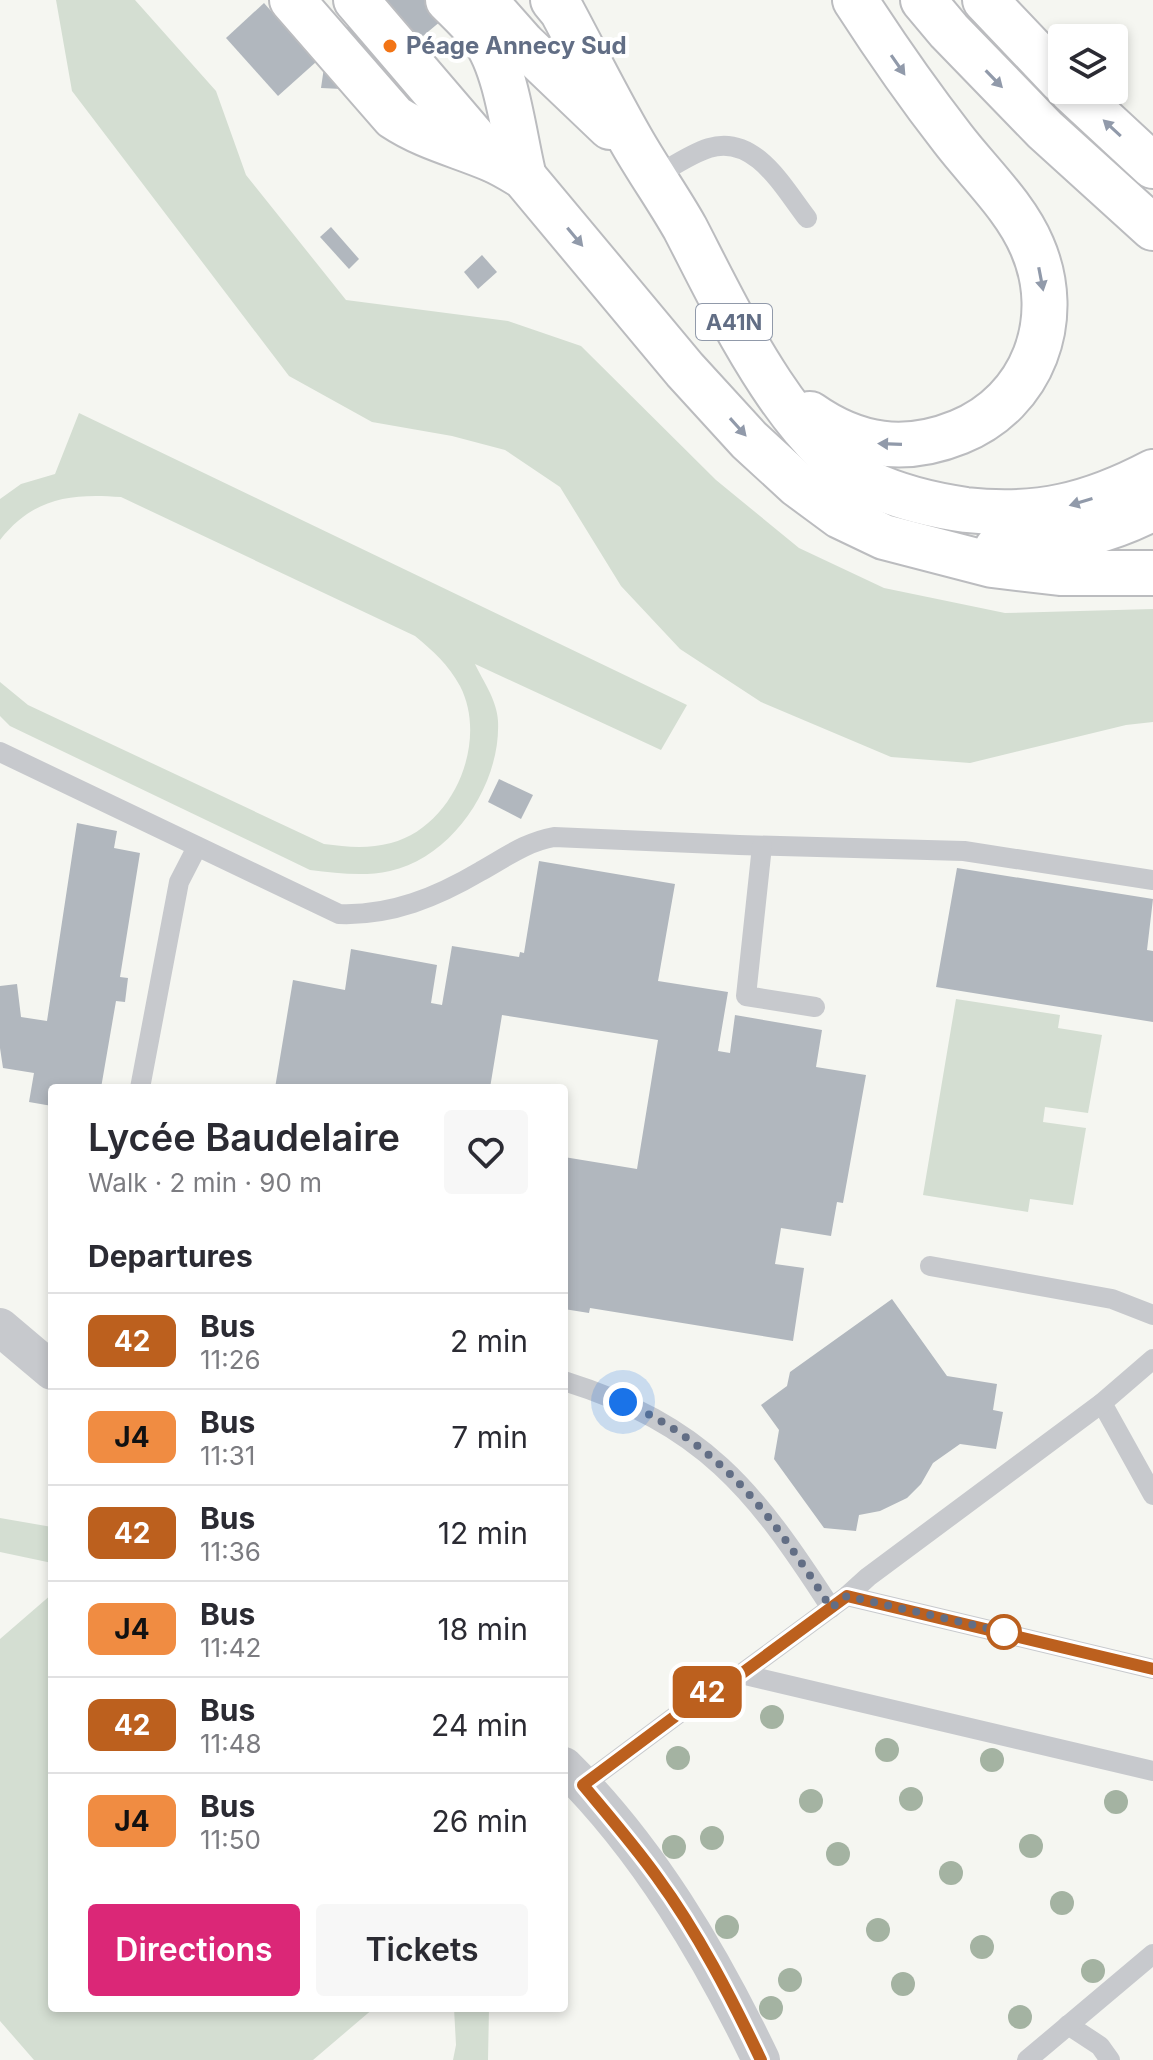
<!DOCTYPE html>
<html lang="en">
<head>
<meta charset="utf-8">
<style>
	body { margin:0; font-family:Inter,sans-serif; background:#f7f7f7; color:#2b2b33; height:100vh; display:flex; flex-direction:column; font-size:30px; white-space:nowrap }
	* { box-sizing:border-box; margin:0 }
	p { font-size:26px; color:#7c7c81 }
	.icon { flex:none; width:44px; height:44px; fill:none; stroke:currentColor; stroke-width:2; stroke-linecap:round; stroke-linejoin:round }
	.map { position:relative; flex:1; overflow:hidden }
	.sheet { position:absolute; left:48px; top:1084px; width:520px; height:928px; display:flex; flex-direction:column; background:#fff; border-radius:8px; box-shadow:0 4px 12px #0003 }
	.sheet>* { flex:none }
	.badge { padding:0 16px; border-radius:12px; font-size:28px; line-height:52px }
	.buttons { position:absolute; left:1048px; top:24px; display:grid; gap:16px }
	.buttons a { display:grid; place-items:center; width:80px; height:80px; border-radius:8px; background:#fff; box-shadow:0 4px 12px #0003; font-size:40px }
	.you { position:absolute; width:40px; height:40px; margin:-20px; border:6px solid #fff; border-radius:50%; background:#1a73e8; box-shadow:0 0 0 12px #1a73e833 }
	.map>.badge { position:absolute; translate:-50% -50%; box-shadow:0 0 0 4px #fff }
	h2 { padding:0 40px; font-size:30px; line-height:72px }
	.round { display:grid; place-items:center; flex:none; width:84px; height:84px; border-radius:8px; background:#f7f7f7 }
	.overview { display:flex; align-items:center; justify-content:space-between; height:136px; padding:0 40px }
	h1 { font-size:38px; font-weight:600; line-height:60px }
	.action { display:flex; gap:16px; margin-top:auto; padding:16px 40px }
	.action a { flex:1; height:92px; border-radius:8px; background:#db2777; color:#fff; font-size:32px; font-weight:600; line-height:92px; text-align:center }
	.action a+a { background:#f7f7f7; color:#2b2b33 }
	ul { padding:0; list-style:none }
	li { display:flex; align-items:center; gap:24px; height:96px; padding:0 40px; border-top:2px solid #e1e1e2 }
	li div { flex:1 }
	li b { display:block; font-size:30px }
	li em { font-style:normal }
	li .badge { min-width:88px; font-weight:700; text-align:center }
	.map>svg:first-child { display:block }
	.green { fill:#d4ded2 }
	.building { fill:#b1b7be }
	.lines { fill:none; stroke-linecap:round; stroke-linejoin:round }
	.highway-casing { stroke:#bbbcbf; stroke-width:48 }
	.lane { stroke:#c7c9cd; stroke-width:20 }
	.street { stroke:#c7c9cd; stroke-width:38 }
	.highway { stroke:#fff; stroke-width:44 }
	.tree { fill:#a4b3a2 }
	.oneway { fill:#919aaa }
	.line-casing { stroke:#fff; stroke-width:18 }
	.line { stroke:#bc601e; stroke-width:12 }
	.walk { stroke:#626e85; stroke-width:8; stroke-dasharray:0 14.4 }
	.poi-dot { fill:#f27415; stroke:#fff; stroke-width:3 }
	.stop-dot { fill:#fff; stroke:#bc601e; stroke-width:4 }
	.labels { text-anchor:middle; stroke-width:8; stroke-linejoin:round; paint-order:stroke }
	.shield { fill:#fff; stroke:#919aaa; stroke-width:2 }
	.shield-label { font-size:22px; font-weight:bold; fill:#626e85 }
	.poi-label { font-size:24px; font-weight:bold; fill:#626e85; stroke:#fff; text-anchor:start }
</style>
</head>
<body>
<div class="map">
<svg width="1153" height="2060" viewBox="0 0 1153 2060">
	<rect width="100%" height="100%" fill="#f5f6f1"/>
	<g class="green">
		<path d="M56 0H135L216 91 246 175 346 300 508 321 581 346 716 480 799 548 884 588 1005 613 1153 609V722L1126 725 970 763 891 757 761 702 680 649 621 586 560 487 505 450 452 436 372 422 289 376 72 91Z"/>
		<path d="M79 413 687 705 661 750 475 664C483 681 497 700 498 721 501 784 453 857 390 871 363 877 337 873 310 870L10 726 0 716V682L28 705 324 844C347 847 368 849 391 843 453 827 489 742 460 686 448 664 434 652 415 636L121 497C70 493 33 498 0 540V499L21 484 55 474Z"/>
		<path d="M956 999 1060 1015 1058 1028 1102 1035 1088 1113 1045 1107 1043 1122 1086 1128 1073 1205 1030 1199 1028 1212 923 1195Z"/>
		<path d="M0 1518 52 1527V1563L0 1552Z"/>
		<path d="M52 1594V2008H374L313 2060H34L0 2021V1639Z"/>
		<path d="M454 2008H489L488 2060H453L456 2045Z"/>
	</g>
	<g class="building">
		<path d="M376 0H466L386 67 383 91 321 88 330 26 352 27Z"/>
		<path d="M264 3 316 62 278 96 226 38Z"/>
		<path d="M331 227 359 259 349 269 320 237Z"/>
		<path d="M482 255 497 272 478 289 464 272Z"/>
		<path d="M499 779 533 795 521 819 488 802Z"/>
		<path d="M77 823 117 831 114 848 140 853 120 977 128 978 125 1002 116 1001 101 1088H52V1106L29 1102 34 1073 3 1068 0 1048V986L17 984 21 1017 47 1021Z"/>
		<path d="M539 861 675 884 658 981 728 992 718 1051 730 1053 735 1015 822 1030 816 1067 866 1075 843 1203 837 1202 831 1236 781 1228 775 1264 804 1268 793 1341 590 1308 589 1313 564 1309V1157L637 1169 658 1040 502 1015 490 1088H275L293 980 345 990 351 949 437 965 431 1003 442 1005 452 946 519 957 520 952 524 953Z"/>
		<path d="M957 868 1153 899 1147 950 1153 951V1022L936 987Z"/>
		<path d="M892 1299 947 1376 997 1384 993 1410 1003 1412 996 1449 960 1444 933 1463 921 1484 907 1498 880 1511 859 1515 856 1531 824 1528 774 1459 779 1430 761 1405 787 1386 790 1372Z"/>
	</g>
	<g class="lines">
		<g class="highway-casing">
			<g id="highway">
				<path d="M292 0 394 117C424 137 458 145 491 159 503 164 514 171 524 177L685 370 749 440 798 485 840 516 884 537 992 565 1060 573H1153"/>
				<path d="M356 0 492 159"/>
				<path d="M448 0C460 12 473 24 483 37 507 68 514 138 524 177"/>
				<path d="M484 0 523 44 610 127"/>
				<path d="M553 0 562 11C585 54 607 98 631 140 648 170 668 198 685 228 725 305 788 442 867 482 898 497 931 505 966 510 1037 518 1090 505 1153 472"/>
				<path d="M923 0 949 31 1045 130 1153 228"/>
				<path d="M985 0 1062 81"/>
				<path d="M1071 90 1153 166"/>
				<path d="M810 414C857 447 905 454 959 432 1033 402 1064 319 1032 246 1015 206 979 173 953 139 918 94 886 48 855 0"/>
				<path d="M997 548C1051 544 1105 534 1153 508"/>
			</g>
		</g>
		<g class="lane">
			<path d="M654 177C672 167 690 154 709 148 755 134 783 187 807 218"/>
			<path d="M0 752 339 914C391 916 437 897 481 871 506 857 526 842 554 837L739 845 964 851 1153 880"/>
			<path d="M762 846 746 996 815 1007"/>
			<path d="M140 1088 179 882 197 847"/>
			<path d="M930 1266 1112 1299 1153 1315"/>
			<path d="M564 1381C704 1425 754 1489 831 1608"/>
			<path d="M1102 1403 1153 1495"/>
			<path d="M847 1596 1153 1669"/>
			<path d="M741 1674 1153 1771"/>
			<path d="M583 1785 709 1691 741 1674 847 1596 868 1577 1102 1403 1153 1359"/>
			<path d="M1068 2025 1100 2046 1110 2060"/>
			<path d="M1027 2060 1153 1954"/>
		</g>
		<g class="street">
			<path d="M0 1327 52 1371"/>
			<path d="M564 1766C648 1849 710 1954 761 2060"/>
		</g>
		<use href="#highway" class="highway"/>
	</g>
	<g class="tree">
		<circle cx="772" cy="1717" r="12"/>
		<circle cx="887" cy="1750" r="12"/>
		<circle cx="678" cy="1758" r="12"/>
		<circle cx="992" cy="1760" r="12"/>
		<circle cx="911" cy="1799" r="12"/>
		<circle cx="811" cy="1801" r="12"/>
		<circle cx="1116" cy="1802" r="12"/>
		<circle cx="712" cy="1838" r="12"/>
		<circle cx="1031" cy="1846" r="12"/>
		<circle cx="674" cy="1847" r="12"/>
		<circle cx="838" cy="1854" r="12"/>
		<circle cx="951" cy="1873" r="12"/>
		<circle cx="1062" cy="1903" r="12"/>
		<circle cx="727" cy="1927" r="12"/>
		<circle cx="878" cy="1930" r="12"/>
		<circle cx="982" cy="1947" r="12"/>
		<circle cx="1093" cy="1971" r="12"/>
		<circle cx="790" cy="1980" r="12"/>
		<circle cx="903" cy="1984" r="12"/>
		<circle cx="771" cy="2008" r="12"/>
		<circle cx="1020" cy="2017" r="12"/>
	</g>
	<defs><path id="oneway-solid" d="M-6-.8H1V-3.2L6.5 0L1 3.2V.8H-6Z" transform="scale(2)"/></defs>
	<g class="oneway">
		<use href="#oneway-solid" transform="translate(898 65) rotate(55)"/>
		<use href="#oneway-solid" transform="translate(994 79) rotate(46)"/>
		<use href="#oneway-solid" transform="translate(1112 128) rotate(-137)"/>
		<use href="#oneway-solid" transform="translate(575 237) rotate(50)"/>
		<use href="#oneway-solid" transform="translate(1041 279) rotate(79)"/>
		<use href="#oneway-solid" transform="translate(738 427) rotate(48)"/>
		<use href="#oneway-solid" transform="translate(890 444) rotate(-178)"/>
		<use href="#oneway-solid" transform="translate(1081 502) rotate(163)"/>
	</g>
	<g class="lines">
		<g class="line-casing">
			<path id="line" d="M761 2060C731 1997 698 1933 657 1877 634 1845 608 1815 583 1785L709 1691 741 1674 847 1596 1153 1669"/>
		</g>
		<use href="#line" class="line"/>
		<path class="walk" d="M623 1402C724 1446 774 1519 831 1608L847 1596 1004 1632"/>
	</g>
	<circle class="poi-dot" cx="390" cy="46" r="8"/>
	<circle class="stop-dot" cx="1004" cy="1632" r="16"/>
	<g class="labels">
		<rect class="shield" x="696" y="304" width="76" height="36" rx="6"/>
		<g class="shield-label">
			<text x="734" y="330">A41N</text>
		</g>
		<g class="poi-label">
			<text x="406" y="54">Péage Annecy Sud</text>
		</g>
	</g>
</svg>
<div class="buttons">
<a><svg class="icon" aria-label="layers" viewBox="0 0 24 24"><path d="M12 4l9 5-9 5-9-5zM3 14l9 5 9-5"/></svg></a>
</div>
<div class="you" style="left:623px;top:1402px"></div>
<b class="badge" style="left:707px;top:1692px;background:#bc601e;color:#fff">42</b>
<section class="sheet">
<div class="overview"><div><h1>Lycée Baudelaire</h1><p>Walk · 2 min · 90 m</p></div><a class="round"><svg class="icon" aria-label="heart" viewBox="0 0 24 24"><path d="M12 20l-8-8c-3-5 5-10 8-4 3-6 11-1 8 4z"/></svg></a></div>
<h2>Departures</h2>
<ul>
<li><span class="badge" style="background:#bc601e;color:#fff">42</span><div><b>Bus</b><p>11:26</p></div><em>2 min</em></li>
<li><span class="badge" style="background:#f08c42;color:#111">J4</span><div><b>Bus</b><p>11:31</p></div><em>7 min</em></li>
<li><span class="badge" style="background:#bc601e;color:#fff">42</span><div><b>Bus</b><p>11:36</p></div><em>12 min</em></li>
<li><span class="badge" style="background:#f08c42;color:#111">J4</span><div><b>Bus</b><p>11:42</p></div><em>18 min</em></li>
<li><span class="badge" style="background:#bc601e;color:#fff">42</span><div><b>Bus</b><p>11:48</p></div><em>24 min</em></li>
<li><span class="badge" style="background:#f08c42;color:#111">J4</span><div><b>Bus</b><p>11:50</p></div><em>26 min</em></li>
</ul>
<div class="action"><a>Directions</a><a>Tickets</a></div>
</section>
</div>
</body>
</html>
